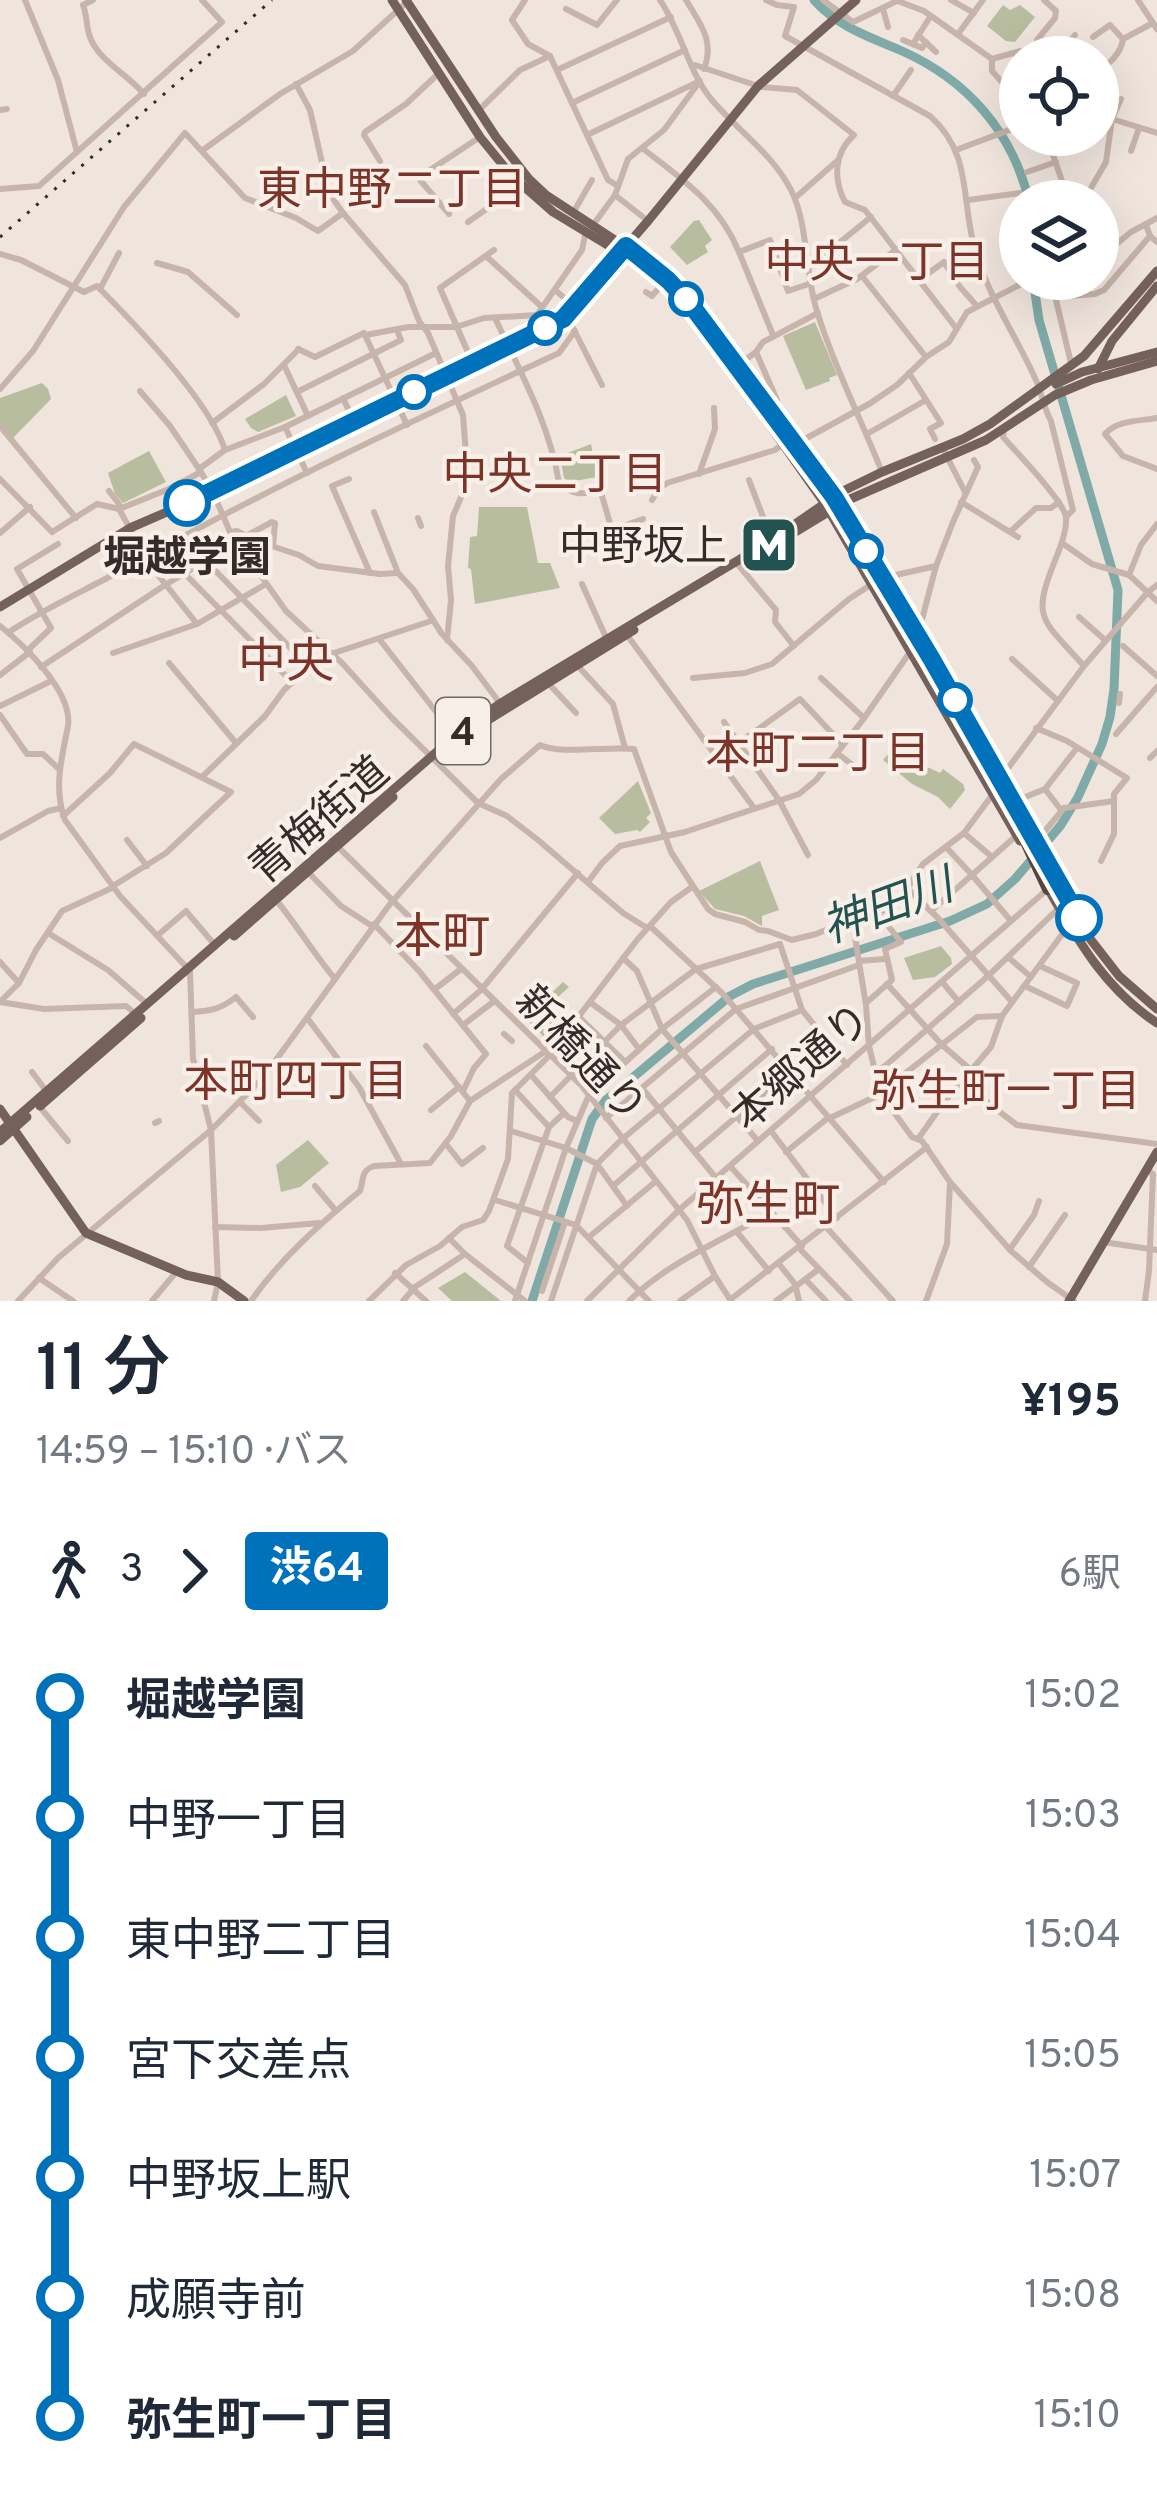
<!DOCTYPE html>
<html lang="ja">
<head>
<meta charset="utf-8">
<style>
	body { margin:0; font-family:Overpass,"Noto Sans JP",sans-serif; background:#f2f2f3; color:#1f2937; height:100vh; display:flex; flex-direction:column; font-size:45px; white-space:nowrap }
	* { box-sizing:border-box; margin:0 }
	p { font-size:39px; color:#747a83 }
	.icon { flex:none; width:66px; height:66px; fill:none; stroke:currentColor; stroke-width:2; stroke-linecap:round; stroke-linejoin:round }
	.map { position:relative; height:1301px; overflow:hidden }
	.panel { display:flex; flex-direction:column; background:#fff; flex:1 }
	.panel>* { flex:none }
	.badge { padding:0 24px; border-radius:9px; font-size:42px; line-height:78px }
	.tools { position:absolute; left:999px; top:36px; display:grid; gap:24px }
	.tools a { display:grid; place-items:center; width:120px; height:120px; border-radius:50%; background:#fff; box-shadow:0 12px 48px #0002; font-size:60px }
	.map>.badge { position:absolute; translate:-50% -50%; box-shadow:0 0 0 6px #fff }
	.legs { display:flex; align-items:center; gap:18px; height:132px; padding:0 36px; font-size:39px }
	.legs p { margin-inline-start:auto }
	.head { display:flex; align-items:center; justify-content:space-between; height:204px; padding:0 36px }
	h1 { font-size:66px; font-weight:600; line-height:90px }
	ul { padding:0 36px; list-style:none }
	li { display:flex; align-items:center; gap:42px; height:120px; font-size:45px }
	li i { display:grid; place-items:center; width:18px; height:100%; margin:0 15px; background:currentColor }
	li i::after { content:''; width:30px; height:30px; margin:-15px; border:9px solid; border-radius:50%; background:#fff }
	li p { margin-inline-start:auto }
	li:first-child i { background:linear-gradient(#0000 50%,currentColor 0) }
	li:last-child i { background:linear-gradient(currentColor 50%,#0000 0) }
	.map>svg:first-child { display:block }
	.green { fill:#b7bd9e }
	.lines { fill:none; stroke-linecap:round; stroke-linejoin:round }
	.river { stroke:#7faaa7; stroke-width:9 }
	.highway-tunnel { stroke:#cbc0b9; stroke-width:12; stroke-dasharray:12 6; stroke-linecap:butt }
	.minor { stroke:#c7b4aa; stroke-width:6 }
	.major { stroke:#75615b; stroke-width:9 }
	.highway { stroke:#554541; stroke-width:12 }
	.rail { stroke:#352b29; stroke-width:3; stroke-dasharray:3 9; stroke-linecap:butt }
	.line-1-casing { stroke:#fff; stroke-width:27 }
	.line-1 { stroke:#0072bc; stroke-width:18 }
	.stop-1-dot { fill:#fff; stroke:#0072bc; stroke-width:6 }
	.labels { text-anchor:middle; stroke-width:9; stroke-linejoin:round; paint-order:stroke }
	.shield { fill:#f8efe9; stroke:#706663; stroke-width:3 }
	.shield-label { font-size:39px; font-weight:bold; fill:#352b29 }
	.poi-label { font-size:42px; fill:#352b29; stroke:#f8efe9; text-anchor:end }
	.stop-label { font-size:42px; font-weight:bold; fill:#352b29; stroke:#f8efe9 }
	.street-label { font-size:42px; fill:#352b29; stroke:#f8efe9 }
	.neighbourhood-label { font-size:45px; fill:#7c3429; stroke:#f8efe9 }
	.water-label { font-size:45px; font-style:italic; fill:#225350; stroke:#f8efe9 }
	.quarter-label { font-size:48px; fill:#7c3429; stroke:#f8efe9 }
</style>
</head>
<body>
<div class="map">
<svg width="1157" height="1301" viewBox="0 0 1157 1301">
	<rect width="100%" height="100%" fill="#f0e5dd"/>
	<g class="green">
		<path d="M1003 5 1010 10 1020 5 1035 17 1015 42 1006 41 987 26Z"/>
		<path d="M699 220 712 240 705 246 708 252 687 265 670 247 694 221Z"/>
		<path d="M815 322 837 375 829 378 830 381 806 390 783 336Z"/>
		<path d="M42 383 48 389 51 399 12 439 0 424V398Z"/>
		<path d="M286 395 296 416 258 432 251 428 245 419Z"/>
		<path d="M591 444 597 477 569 482 564 478 560 456Z"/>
		<path d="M149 451 166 482 123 503 115 494 108 473Z"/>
		<path d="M479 507H527L538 563H550L560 588 475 604 471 569 468 568 470 537 477 536Z"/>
		<path d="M900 740 925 766 940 773 943 769 963 784 965 790 950 809 938 797 912 784 883 760Z"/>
		<path d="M638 781 651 813 646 818 650 822 640 832 637 830 615 834 599 818Z"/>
		<path d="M760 861 779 910 762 916V926L744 916 715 909 699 891Z"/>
		<path d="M941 946 951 958 952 964 935 977 913 980 904 958Z"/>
		<path d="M563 982 569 987 547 1007 560 1023 546 1039 521 1014 538 998 543 1001Z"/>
		<path d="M308 1140 329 1163 300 1187 281 1192 276 1165Z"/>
		<path d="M465 1272 501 1301H452L438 1288Z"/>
	</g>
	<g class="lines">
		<g class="river">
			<path d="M814 0C838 27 870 37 902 51 967 80 1012 131 1029 201"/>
			<path d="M532 1301 592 1119 606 1100 730 996 753 984 950 921 987 904 1015 879 1061 825 1078 797 1102 744 1110 717 1114 689 1118 590 1039 320 1033 279"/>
		</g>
		<g class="highway-tunnel">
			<path d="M881 578 886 596 926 663"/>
			<path d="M963 733 994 783"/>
		</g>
		<g class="minor">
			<path d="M25 0 58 80 77 152"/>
			<path d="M93 0 83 5C87 15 86 24 89 34 96 60 128 74 144 94"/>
			<path d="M525 0 512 20 528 44 550 56 608 180 618 186"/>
			<path d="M660 0C681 31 688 70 711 99 737 130 772 153 791 190 808 223 805 271 816 308 833 364 860 417 882 472"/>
			<path d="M686 0C700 24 715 40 704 69"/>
			<path d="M766 0 777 5 794 7 785 36 930 116C974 155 960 203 976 253 989 297 1016 336 1035 378 1042 392 1043 407 1051 421L1073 510 1066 517"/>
			<path d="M823 0 853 22 897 1"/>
			<path d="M895 0 924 11 992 59 1020 51 1028 57"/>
			<path d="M951 0 974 13"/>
			<path d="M1138 0 1157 29"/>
			<path d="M566 9 597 25 617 0"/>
			<path d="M883 9 888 27"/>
			<path d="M958 34 983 0"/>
			<path d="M918 35 936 52"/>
			<path d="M1093 37 1110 25 1123 39C1121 53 1110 64 1098 70"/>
			<path d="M1123 39 1151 24"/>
			<path d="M903 40 922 48 926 42"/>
			<path d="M913 44 930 17"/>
			<path d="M1015 53 1020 66"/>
			<path d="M1039 57 1046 47 1037 40 1055 18 1056 11 1044 0"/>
			<path d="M1058 57 1075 35"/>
			<path d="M992 61V71L1019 101"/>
			<path d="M695 65 761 87 797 90 854 135C834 153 833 179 845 202L865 210 956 328"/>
			<path d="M557 70 671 17"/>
			<path d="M296 84 310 110 329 193 343 213 405 285 419 321 428 333 463 415 468 481 453 516 448 566 451 600 447 640"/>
			<path d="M893 96 911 70"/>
			<path d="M572 103 685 50"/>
			<path d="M0 110 7 109"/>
			<path d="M479 110 520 70 550 56"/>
			<path d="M1098 110 1112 119 1157 133"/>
			<path d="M587 135 700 81 664 130 628 159 615 195 593 225"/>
			<path d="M1046 135 1069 201"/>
			<path d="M642 148C682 179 719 203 739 252L770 240 788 291 809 284"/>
			<path d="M203 150 280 94 353 51 408 1"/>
			<path d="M956 150 1020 126"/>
			<path d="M1131 151 1139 128"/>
			<path d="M380 161 364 135 365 132 406 104 439 73"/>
			<path d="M1027 172 1056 162"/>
			<path d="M1091 188 1106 162 1112 119 1121 99"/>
			<path d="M0 189 39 186 222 22 202 0"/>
			<path d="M615 195 648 221"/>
			<path d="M795 198 837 161"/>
			<path d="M968 200 1020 193"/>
			<path d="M573 213 592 180"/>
			<path d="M449 214 420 180 421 176 480 137"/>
			<path d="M468 222 521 185"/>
			<path d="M1146 225 1150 236 1157 242"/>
			<path d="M1098 251 1107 252 1131 232 1157 218"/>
			<path d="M739 252 773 335"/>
			<path d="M0 254 21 260 84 292 97 286C134 323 210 402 225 450"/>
			<path d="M487 257 542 307"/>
			<path d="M157 263 188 272 237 315"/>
			<path d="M807 269 871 217"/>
			<path d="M862 276 926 357"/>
			<path d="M1051 279 1071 363"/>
			<path d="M919 280 944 262 960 287 976 305"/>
			<path d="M100 289 119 253"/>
			<path d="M555 290 575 307"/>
			<path d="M646 292 652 296 662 284"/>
			<path d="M1057 297 1095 294 1104 290 1150 236"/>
			<path d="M814 299 857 279 897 249"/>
			<path d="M567 316 602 385"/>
			<path d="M495 318C520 371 550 425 559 483 573 495 582 496 600 489L612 530 643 519"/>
			<path d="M366 335 408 327H456L484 318 537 315 582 250 586 231"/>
			<path d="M298 349 315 357 364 333 407 425"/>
			<path d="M756 352 777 400V405L771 409"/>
			<path d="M473 364 440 288 494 250"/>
			<path d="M284 365 308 416"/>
			<path d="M738 365 756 352 763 342 818 313"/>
			<path d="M909 373 941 423 930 429 935 439"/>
			<path d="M0 389 33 351 124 207 185 133 245 198 296 218 318 231 343 213"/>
			<path d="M140 391 170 426 199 469 213 492 230 532 286 611 342 663 392 718 478 803 507 816 538 840 623 913 647 928"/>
			<path d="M297 392 401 340 397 330"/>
			<path d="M343 398 354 422"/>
			<path d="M1157 418C1140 421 1117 420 1105 434L1123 456 1157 469"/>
			<path d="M212 423 264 384 299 349"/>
			<path d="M0 426 76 518"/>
			<path d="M285 427 307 473"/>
			<path d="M1004 429 1003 437C1016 452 1063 500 1066 517 1067 529 1062 543 1058 553 1031 619 1039 616 1084 666"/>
			<path d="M867 434 926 400"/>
			<path d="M793 440H803L869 404 897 385 926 357 949 342 967 312 1031 279"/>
			<path d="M942 447 965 492"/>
			<path d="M199 469 225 450 285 427 436 353"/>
			<path d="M699 474 715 429 714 408"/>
			<path d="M0 479 52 532"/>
			<path d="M349 479 332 486 370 573"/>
			<path d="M749 480 771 538"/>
			<path d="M109 491 119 504V509L151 566 197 624"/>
			<path d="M652 500 658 490 667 483 775 450 783 444"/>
			<path d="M961 502 1018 537"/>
			<path d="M374 512 398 573 413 589 442 634 472 666 499 702"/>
			<path d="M418 518 421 526"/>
			<path d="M1011 531 1036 508H1051L1059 502"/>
			<path d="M52 532 97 504 119 509 169 489 201 472"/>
			<path d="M230 532 237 531 256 541 299 555 318 566 380 574 398 573"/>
			<path d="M0 533 30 507"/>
			<path d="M246 536 272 522 275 523 273 546"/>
			<path d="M1062 543 1092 564 1129 575 1157 601"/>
			<path d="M206 561 308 666"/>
			<path d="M739 566 776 610 775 622 794 646"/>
			<path d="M185 574 292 682"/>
			<path d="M1129 575 1141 545 1157 524"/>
			<path d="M884 581 896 575 936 566"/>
			<path d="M582 584 608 642"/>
			<path d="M1079 617 1105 640"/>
			<path d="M0 626C24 645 73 692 68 726 62 757 53 788 65 820L120 896 190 971 193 1059 211 1130 218 1282 214 1301"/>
			<path d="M9 632C45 608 84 591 122 570 264 490 412 421 559 353L575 331"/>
			<path d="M915 633 920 627 936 566 953 522 978 467 974 460"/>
			<path d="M627 635 754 808"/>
			<path d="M380 640 455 736"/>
			<path d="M1123 646 1157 676"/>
			<path d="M28 650 51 628 17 569 58 544"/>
			<path d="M113 653 197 624 266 584"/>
			<path d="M1012 659 1058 701"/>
			<path d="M169 663 236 743"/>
			<path d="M577 665 613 704 625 748"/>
			<path d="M41 667 165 585 238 542"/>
			<path d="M0 675 30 652"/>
			<path d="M693 678 745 673 772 664 849 599 872 584"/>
			<path d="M821 678 864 718"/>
			<path d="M548 683 576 713"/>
			<path d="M1119 703 1120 694"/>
			<path d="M0 706 51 681"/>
			<path d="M0 715 27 754H43L59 769"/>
			<path d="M724 722 779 800 808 855"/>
			<path d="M1036 728 1067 741 1127 778 1114 794V834L1101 861"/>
			<path d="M1116 734 1157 687"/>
			<path d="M837 753 859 770"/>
			<path d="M718 758 800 699 843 745"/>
			<path d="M1150 758 1157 751"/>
			<path d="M203 776 265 716 284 690 309 667 331 654 431 621"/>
			<path d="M1000 779 1084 666 1148 592 1157 585"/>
			<path d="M1045 789 1061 810"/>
			<path d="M1013 802 1045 789 1077 748"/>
			<path d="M63 816 110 773 134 744 231 792 166 853 113 886"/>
			<path d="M964 833 992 857"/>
			<path d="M0 838 48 811 61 808"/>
			<path d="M127 840 147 866"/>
			<path d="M1035 843 1064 808 1114 801"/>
			<path d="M335 844 581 1085 687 1220 715 1276 731 1301"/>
			<path d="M946 847 972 875 1017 835"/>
			<path d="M308 872 341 906 372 926"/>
			<path d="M588 882 602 863 620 846 685 832 799 794 816 780 862 721 910 652"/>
			<path d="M907 888 938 918 1012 1002"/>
			<path d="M277 901C298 927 314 954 335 979"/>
			<path d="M931 911 972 875 1011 921"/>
			<path d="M852 919 866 1005 869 1046 875 1071 893 1111 912 1137 922 1141 950 1182 1011 1251 1047 1282 1074 1301"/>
			<path d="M374 924 419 971 486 1054 474 1068 463 1091"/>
			<path d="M650 926 723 994 884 1182"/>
			<path d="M48 933 108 970 147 1004"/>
			<path d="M158 935 186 911 214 944"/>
			<path d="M780 944 802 1010 847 1065"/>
			<path d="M1008 957 1031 977"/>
			<path d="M623 958 637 971 662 1029 758 1141"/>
			<path d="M859 961 885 959"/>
			<path d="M0 962 19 983"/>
			<path d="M943 983 959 1002"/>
			<path d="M887 984 942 1045 971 1070"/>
			<path d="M1025 986 1067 1006 1077 983 1040 966"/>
			<path d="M435 989 461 969"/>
			<path d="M0 1002 19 983 36 950 62 911 114 887"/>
			<path d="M0 1002 44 1009 126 1006 136 1014"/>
			<path d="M591 1003 621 1025 639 1049"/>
			<path d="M866 1003 892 980 885 949 901 942 877 912"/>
			<path d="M192 1012C211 1011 221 1009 236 997L253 1017"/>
			<path d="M453 1014 481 990 578 873"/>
			<path d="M579 1017 625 1062"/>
			<path d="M308 1019 359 1087 401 1164"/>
			<path d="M463 1025 493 1002"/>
			<path d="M504 1034 512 1041"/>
			<path d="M426 1046 470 1101"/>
			<path d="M875 1071 885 1066 988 976 1059 908"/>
			<path d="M32 1072 47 1092"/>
			<path d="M531 1075 568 1117 577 1121"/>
			<path d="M962 1083 1017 1125 1157 1144"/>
			<path d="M642 1088 716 1178"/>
			<path d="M515 1090 549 1127"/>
			<path d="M884 1090 977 1017 1002 1016"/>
			<path d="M550 1097 621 1025 696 969 780 944"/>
			<path d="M240 1102 259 1121"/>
			<path d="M39 1106 68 1141"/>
			<path d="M431 1110 459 1087"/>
			<path d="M606 1118 736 1009 859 965"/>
			<path d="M830 1118 885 1092"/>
			<path d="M155 1123 159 1121"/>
			<path d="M511 1131 566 1148 597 1164 627 1206"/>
			<path d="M771 1131 837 1218"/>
			<path d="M918 1139 944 1102 991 1047 1002 1016 1069 925"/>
			<path d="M446 1144 462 1164 483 1148"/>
			<path d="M695 1152 826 1040"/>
			<path d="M786 1152 829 1117"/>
			<path d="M730 1166 802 1246"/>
			<path d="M315 1186 336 1211"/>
			<path d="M613 1186 772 1049"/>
			<path d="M495 1200 576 1225 649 1301"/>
			<path d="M215 1227 261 1228 319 1223"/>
			<path d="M826 1227 893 1301"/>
			<path d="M737 1232 769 1271"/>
			<path d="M589 1237 655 1182"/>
			<path d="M449 1238 465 1254 525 1301"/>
			<path d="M1103 1242 1157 1250"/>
			<path d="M799 1248 850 1301"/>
			<path d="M1010 1249 1034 1215 1039 1201"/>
			<path d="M528 1263 507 1246 549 1127 564 1113"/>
			<path d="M779 1264 795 1284 799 1301"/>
			<path d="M1029 1267 1065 1215"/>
			<path d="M395 1273 426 1301"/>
			<path d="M39 1278 73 1301"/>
			<path d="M806 1280 826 1301"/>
			<path d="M542 1291 565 1222"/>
			<path d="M731 1299 927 1147"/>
			<path d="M18 1301 58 1258 211 1130 262 1079 390 904 501 779 540 745C561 755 608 746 634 749L671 852 708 909 715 914 745 922 759 930 768 931 792 940 816 934 860 916 886 910 899 901 923 864 964 833 993 794"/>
			<path d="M152 1301 177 1271"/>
			<path d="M251 1301C280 1259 321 1223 360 1191 364 1180 360 1171 374 1166L430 1163 451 1136 470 1101 546 1051"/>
			<path d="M369 1301 406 1265 440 1246 462 1227 483 1220 489 1211 508 1159 512 1093 547 1058 637 940 671 902 692 887"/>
			<path d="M403 1301 415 1287 465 1254"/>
			<path d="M515 1301 566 1148 589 1095 662 1029 716 987"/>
			<path d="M551 1301 597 1164 620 1141 754 1029 802 1010"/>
			<path d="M587 1301 679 1210 1049 888"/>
			<path d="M629 1301C669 1261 723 1241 770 1212"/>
			<path d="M680 1301 715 1276"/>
			<path d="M776 1301 819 1269"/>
			<path d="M926 1301 947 1244 950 1183"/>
			<path d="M1145 1301 1149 1271 1153 1174 1147 1170"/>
		</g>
		<g class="major">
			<path d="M392 0 480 137 511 175 553 212 629 258 662 284 680 303 725 362 825 504 1020 841"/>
			<path d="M406 0 496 137 529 179 546 195 650 263 704 321 834 497 967 721"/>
			<path d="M1098 369 1112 341 1157 286"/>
			<path d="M1056 384 1082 372 1157 352"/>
			<path d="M756 556 848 500 986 440 1055 395 1091 380 1157 361"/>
			<path d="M0 607 130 528 213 492 563 319 648 221 758 86 856 0"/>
			<path d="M485 722 634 630"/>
			<path d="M993 767 1091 940 1119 976 1157 1009"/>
			<path d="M1047 887C1077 939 1105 989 1157 1023"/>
			<path d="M234 936 393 797"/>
			<path d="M40 1106 141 1018"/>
			<path d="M0 1109 86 1233 186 1275 218 1282 244 1301"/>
			<path d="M0 1132 455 736 501 703 772 540 843 491 882 472 963 439 990 424 1084 356 1157 271"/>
			<path d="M0 1141 27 1117"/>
			<path d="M1069 1301 1157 1152"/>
		</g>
		<g class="highway">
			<path d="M926 663 953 710 994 768"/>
			<path d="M994 783 1019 827 1048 889"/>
		</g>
		<path class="rail" d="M0 237 272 0"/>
	</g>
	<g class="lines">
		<g class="line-1-casing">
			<path id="line-1" d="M187 503 563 319 626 246 668 280 692 306 834 497 931 658 1079 918"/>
		</g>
		<use href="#line-1" class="line-1"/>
	</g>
	<defs>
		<g id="metro-square" transform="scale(3)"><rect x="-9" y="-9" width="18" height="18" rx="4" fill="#225350" stroke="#f8efe9"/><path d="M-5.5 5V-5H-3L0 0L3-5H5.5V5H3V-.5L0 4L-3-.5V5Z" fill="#fff"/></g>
	</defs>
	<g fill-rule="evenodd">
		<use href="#metro-square" x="769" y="545"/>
	</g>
	<g class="stop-1-dot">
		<circle cx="686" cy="299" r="15"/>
		<circle cx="545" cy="328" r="15"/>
		<circle cx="414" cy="392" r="15"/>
		<circle cx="187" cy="503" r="21"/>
		<circle cx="866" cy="551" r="15"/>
		<circle cx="955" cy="700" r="15"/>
		<circle cx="1079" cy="918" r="21"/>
	</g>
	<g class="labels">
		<rect class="shield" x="436" y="698" width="54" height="66" rx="9"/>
		<g class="shield-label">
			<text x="463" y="745">4</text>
		</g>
		<g class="poi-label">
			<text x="727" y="560">中野坂上</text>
		</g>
		<g class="stop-label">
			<text x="187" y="571">堀越学園</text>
		</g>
		<g class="street-label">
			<text transform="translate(318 819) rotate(-41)" y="15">青梅街道</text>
			<text transform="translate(582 1053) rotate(47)" y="15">新橋通り</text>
			<text transform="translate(800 1066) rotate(-41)" y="15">本郷通り</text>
		</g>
		<g class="neighbourhood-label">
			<text x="392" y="204">東中野二丁目</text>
			<text x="877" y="277">中央一丁目</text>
			<text x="555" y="489">中央二丁目</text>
			<text x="818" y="768">本町二丁目</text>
			<text x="296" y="1096">本町四丁目</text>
			<text x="1006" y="1106">弥生町一丁目</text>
		</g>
		<g class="water-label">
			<text transform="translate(887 905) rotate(-20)" y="16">神田川</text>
		</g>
		<g class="quarter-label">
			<text x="286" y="677">中央</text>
			<text x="442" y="952">本町</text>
			<text x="768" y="1220">弥生町</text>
		</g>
	</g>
</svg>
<div class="tools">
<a><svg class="icon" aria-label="locate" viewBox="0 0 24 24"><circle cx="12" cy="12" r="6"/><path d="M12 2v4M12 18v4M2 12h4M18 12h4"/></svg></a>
<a><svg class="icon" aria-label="layers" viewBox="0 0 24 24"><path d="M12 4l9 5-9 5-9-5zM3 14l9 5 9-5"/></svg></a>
</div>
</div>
<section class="panel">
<div class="head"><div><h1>11 分</h1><p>14:59 – 15:10 · バス</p></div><b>¥195</b></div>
<div class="legs"><svg class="icon" aria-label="walk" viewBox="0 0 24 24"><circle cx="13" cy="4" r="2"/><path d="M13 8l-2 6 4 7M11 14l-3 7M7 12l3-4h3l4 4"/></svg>3<svg class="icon" aria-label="forward" viewBox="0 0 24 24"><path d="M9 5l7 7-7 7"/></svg><b class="badge" style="background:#0072bc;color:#fff">渋64</b><p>6駅</p></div>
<ul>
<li><i style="color:#0072bc"></i><b>堀越学園</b><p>15:02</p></li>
<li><i style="color:#0072bc"></i><span>中野一丁目</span><p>15:03</p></li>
<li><i style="color:#0072bc"></i><span>東中野二丁目</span><p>15:04</p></li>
<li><i style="color:#0072bc"></i><span>宮下交差点</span><p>15:05</p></li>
<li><i style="color:#0072bc"></i><span>中野坂上駅</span><p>15:07</p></li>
<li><i style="color:#0072bc"></i><span>成願寺前</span><p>15:08</p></li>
<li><i style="color:#0072bc"></i><b>弥生町一丁目</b><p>15:10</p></li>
</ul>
</section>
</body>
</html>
